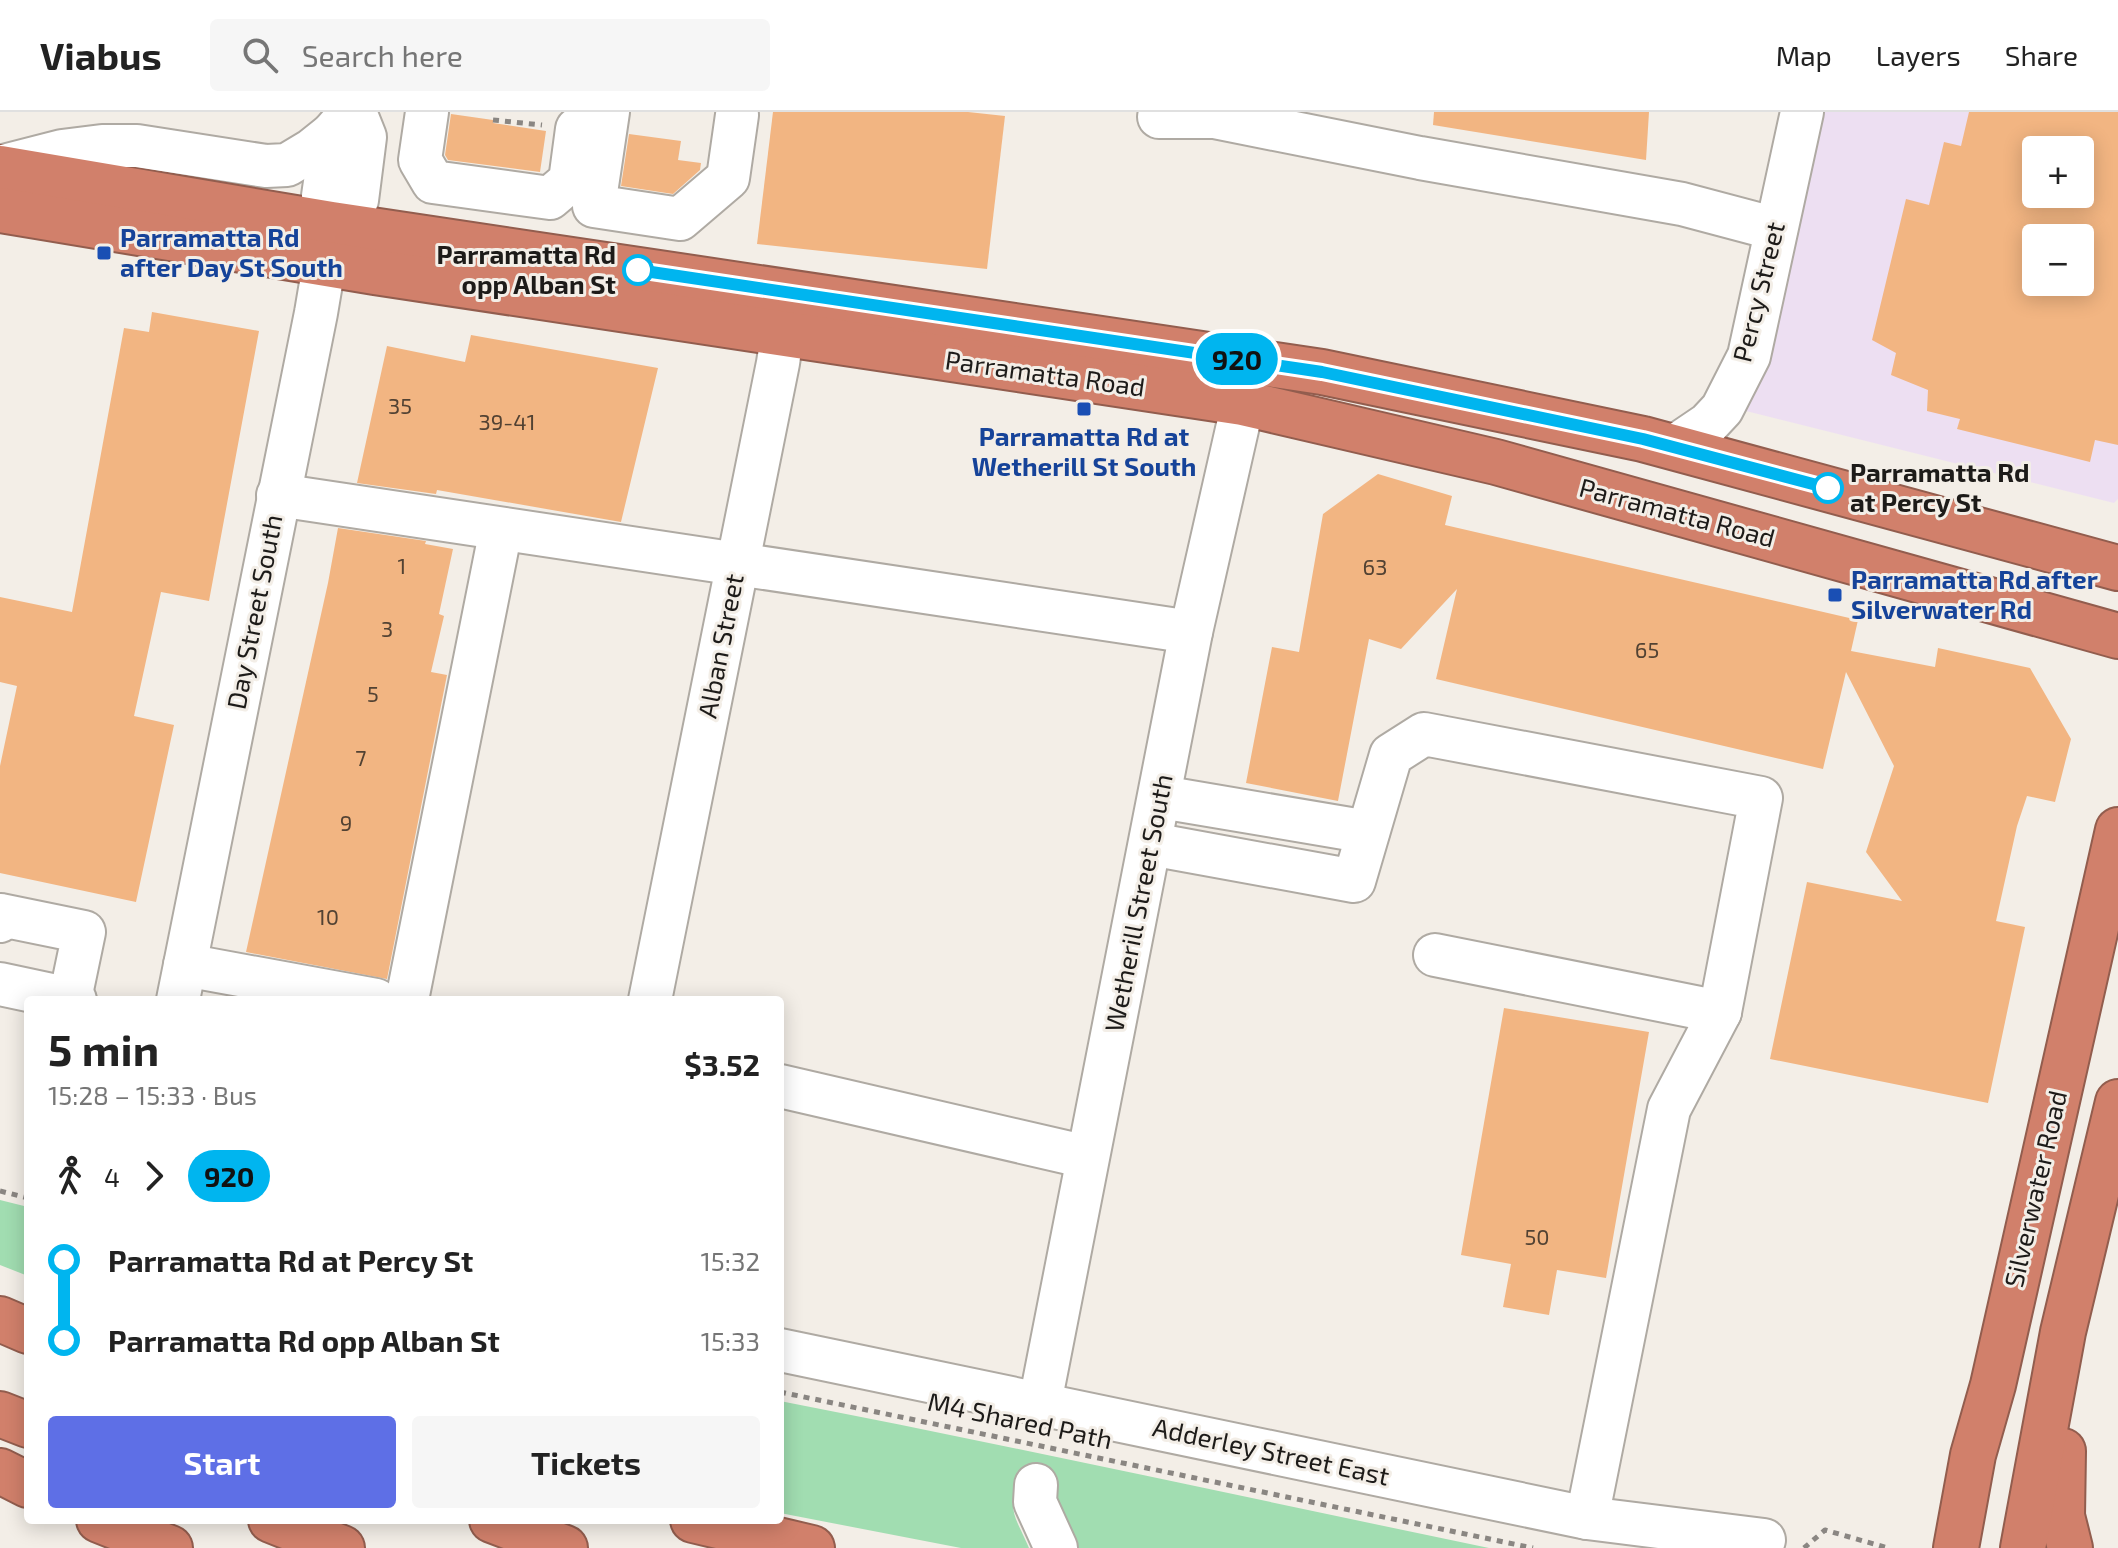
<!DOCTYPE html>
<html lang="en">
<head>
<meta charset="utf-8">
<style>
	body { margin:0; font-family:"Exo 2",sans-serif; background:#f6f6f6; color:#222; height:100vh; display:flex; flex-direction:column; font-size:30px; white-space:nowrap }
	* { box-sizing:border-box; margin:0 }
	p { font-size:26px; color:#767676 }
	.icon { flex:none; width:44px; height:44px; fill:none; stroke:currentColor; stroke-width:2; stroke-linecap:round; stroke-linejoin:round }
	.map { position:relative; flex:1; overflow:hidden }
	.side { position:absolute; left:24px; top:884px; width:760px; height:528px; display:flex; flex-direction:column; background:#fff; border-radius:8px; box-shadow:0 4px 20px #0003 }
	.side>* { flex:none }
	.badge { padding:0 16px; border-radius:26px; font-size:28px; line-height:52px }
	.controls { position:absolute; left:2022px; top:24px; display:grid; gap:16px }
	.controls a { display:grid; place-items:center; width:72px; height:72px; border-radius:8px; background:#fff; box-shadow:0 4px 20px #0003; font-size:40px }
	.map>.badge { position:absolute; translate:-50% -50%; box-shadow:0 0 0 4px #fff }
	.legs { display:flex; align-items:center; gap:12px; height:88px; padding:0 24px; font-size:26px }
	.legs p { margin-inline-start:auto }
	.overview { display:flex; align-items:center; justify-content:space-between; height:136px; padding:0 24px }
	h1 { font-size:44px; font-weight:700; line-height:60px }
	.button { display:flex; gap:16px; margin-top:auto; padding:16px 24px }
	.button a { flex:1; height:92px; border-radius:8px; background:#5e6fe6; color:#fff; font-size:32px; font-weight:700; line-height:92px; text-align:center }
	.button a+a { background:#f6f6f6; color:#222 }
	ul { padding:0 24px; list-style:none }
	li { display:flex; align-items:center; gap:28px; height:80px; font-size:30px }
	li i { display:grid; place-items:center; width:12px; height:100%; margin:0 10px; background:currentColor }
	li i::after { content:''; width:20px; height:20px; margin:-10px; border:6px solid; border-radius:50%; background:#fff }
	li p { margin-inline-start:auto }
	li:first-child i { background:linear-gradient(#0000 50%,currentColor 0) }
	li:last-child i { background:linear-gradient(currentColor 50%,#0000 0) }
	header { display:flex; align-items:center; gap:48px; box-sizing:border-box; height:112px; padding:0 40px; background:#fff; border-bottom:2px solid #e0e0e0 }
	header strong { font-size:38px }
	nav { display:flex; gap:44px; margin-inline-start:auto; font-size:28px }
	.search { width:560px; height:72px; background:#f6f6f6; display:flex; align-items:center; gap:20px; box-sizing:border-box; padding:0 28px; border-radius:8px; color:#767676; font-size:30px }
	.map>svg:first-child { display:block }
	.industrial { fill:#eddff2; fill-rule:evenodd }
	.green { fill:#a1ddb1 }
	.building { fill:#f2b582; fill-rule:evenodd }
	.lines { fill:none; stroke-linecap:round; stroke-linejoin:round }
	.minor-casing { stroke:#afaaa3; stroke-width:46 }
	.highway-casing { stroke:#925d4e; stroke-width:48 }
	.path { stroke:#8a8682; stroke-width:5; stroke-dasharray:6 6; stroke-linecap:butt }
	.minor { stroke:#fff; stroke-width:42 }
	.highway { stroke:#d1806b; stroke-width:44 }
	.line-1-casing { stroke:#fff; stroke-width:18 }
	.line-1 { stroke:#00b5ef; stroke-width:12 }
	.transit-dot { fill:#1a4fb4; stroke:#f3eee7; stroke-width:3 }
	.stop-1-dot { fill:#fff; stroke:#00b5ef; stroke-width:4 }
	.labels { text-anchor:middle; stroke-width:6; stroke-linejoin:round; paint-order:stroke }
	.number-label { font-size:22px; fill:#524233 }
	.transit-label { font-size:26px; font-weight:bold; fill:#164399; stroke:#f3eee7; text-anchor:start }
	.stop-label { font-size:26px; font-weight:bold; fill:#1d1b19; stroke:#f3eee7; text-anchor:end }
	.street-label { font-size:26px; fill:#1d1b19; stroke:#f3eee7 }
</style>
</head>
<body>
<header>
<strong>Viabus</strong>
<div class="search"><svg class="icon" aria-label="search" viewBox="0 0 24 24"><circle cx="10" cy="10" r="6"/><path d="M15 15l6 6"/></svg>Search here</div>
<nav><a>Map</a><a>Layers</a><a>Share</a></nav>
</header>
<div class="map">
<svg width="2118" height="1436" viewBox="0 0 2118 1436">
	<rect width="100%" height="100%" fill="#f3eee7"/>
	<path class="industrial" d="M1803 0H2118V387L2114 391 1746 299 1780 108ZM2036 38H2080V82H2036ZM2036 126H2080V170H2036Z"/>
	<g class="green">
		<path d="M0 1088 28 1095V1164L0 1153Z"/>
		<path d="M780 1289C1017 1335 1253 1387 1489 1436H1074L1017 1369C1007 1401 1017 1407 1029 1436H961L780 1401Z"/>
	</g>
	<g class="building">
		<path d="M773 0H968L1005 4 987 157 757 132Z"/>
		<path d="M1434 0H1649L1646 48 1433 13Z"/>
		<path d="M1969 0H2118V333L2095 328 2090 350 1957 317 1960 307 1927 299 1928 278 1891 263 1896 241 1872 228 1906 87 1929 93 1944 30 1961 34ZM2036 38H2080V82H2036ZM2036 126H2080V170H2036Z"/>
		<path d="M451 2 493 8V11L546 19 540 60 448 48 445 43Z"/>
		<path d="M629 22 681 29 678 48 701 51 700 58 673 82 621 74Z"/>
		<path d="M152 200 259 219 209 489 161 480 134 604 174 613 136 790 0 761V654L17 574 0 570V485L72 500 124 216 149 220Z"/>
		<path d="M471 223 658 256 621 410 437 378 436 382 357 371 387 234 465 250Z"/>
		<path d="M1378 362 1452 384 1445 413 1858 508 1851 539 1935 555 1938 536 2030 556 2071 627 2055 690 2027 684 2017 714 1996 809 2025 815 1988 991 1770 947 1807 770 1902 789 1866 740 1894 654 1846 560 1823 657 1436 567 1457 477 1401 537 1369 527 1338 689 1246 671 1272 535 1299 540 1323 402Z"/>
		<path d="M338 416 426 429 425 432 453 437 439 502 444 504 431 560 447 563 387 867 246 840 328 471Z"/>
		<path d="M1504 896 1649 920 1606 1166 1557 1158 1549 1203 1503 1195 1511 1152 1461 1143Z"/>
	</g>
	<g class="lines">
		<g class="minor-casing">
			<g id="minor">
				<path d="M427 0 420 48 433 70 550 86 570 69 577 17"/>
				<path d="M608 0 594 94 680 107 728 66 737 3"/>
				<path d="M1159 5H1214L1420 46 1682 92 1776 117"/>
				<path d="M0 55 62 39 102 34H137L266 54 287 53 312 38 332 22"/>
				<path d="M331 112 357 88 365 25 355 0"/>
				<path d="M1674 335 1708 312 1722 297 1749 244 1802 0"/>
				<path d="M278 383 1191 520"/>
				<path d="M1161 685 1368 720"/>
				<path d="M1151 732 1354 769 1391 643 1424 622 1761 686 1720 900 1669 997 1587 1406"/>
				<path d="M0 809 1 803 84 820 70 887"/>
				<path d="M1435 843 1720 900"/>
				<path d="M185 853 376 888"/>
				<path d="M0 872 75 888"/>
				<path d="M178 888 316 201 331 112 323 84 332 22 351 0"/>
				<path d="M407 888 501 417"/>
				<path d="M650 888 778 251 788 185"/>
				<path d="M780 974 1087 1045"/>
				<path d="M780 1238 1587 1406 1764 1428"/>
				<path d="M1040 1291 1191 520 1243 291"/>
				<path d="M1036 1373 1035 1390 1056 1436"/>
			</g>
		</g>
		<g class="highway-casing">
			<g id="highway">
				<path d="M0 56 331 112 1322 260 1643 327 2118 456"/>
				<path d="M0 98 375 160 1243 291 1496 350 2118 524"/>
				<path d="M0 1207 28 1219"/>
				<path d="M0 1302 28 1313"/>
				<path d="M2063 1339 2062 1404 2070 1436"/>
				<path d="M0 1359 28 1373"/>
				<path d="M99 1408 170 1436"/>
				<path d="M271 1408 342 1436"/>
				<path d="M492 1408 565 1436"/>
				<path d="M693 1408 812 1436"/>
				<path d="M1956 1436 1973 1343 1993 1273 2118 718"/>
				<path d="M2023 1436 2063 1220 2118 990"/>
			</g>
		</g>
		<g class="path">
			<path d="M493 8 542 13"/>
			<path d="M0 1079 28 1086"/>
			<path d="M780 1280 1533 1436"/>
			<path d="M1804 1436 1825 1418 1888 1436"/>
		</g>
		<use href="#minor" class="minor"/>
		<use href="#highway" class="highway"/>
	</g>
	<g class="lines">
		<g class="line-1-casing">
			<path id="line-1" d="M638 158 1322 260 1643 327 1828 376"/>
		</g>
		<use href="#line-1" class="line-1"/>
	</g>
	<g class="transit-dot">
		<rect x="96" y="133" width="16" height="16" rx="4"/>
		<rect x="1076" y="289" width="16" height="16" rx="4"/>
		<rect x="1827" y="475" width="16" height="16" rx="4"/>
	</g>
	<g class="stop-1-dot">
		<circle cx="638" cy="158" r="14"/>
		<circle cx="1828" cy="376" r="14"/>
	</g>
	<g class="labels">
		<g class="number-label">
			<text x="400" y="302">35</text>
			<text x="507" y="318">39-41</text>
			<text x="402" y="462">1</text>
			<text x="1375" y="463">63</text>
			<text x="387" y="525">3</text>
			<text x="1647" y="546">65</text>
			<text x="373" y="590">5</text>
			<text x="361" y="654">7</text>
			<text x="346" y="719">9</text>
			<text x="328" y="813">10</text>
			<text x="1537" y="1133">50</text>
		</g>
		<g class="transit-label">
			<text x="120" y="135">Parramatta Rd<tspan x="120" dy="30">after Day St South</tspan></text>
			<text x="1084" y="334" text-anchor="middle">Parramatta Rd at<tspan x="1084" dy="30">Wetherill St South</tspan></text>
			<text x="1851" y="477">Parramatta Rd after<tspan x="1851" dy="30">Silverwater Rd</tspan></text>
		</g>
		<g class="stop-label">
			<text x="616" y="152">Parramatta Rd<tspan x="616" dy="30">opp Alban St</tspan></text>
			<text x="1850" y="370" text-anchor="start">Parramatta Rd<tspan x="1850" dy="30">at Percy St</tspan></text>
		</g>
		<g class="street-label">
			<text transform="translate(1759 180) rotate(-76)" y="9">Percy Street</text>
			<text transform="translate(1045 262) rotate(8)" y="9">Parramatta Road</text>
			<text transform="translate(1677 401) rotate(15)" y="9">Parramatta Road</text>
			<text transform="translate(255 500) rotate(-79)" y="9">Day Street South</text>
			<text transform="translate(721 534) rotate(-79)" y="9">Alban Street</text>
			<text transform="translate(1139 791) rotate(-79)" y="9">Wetherill Street South</text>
			<text transform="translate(2036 1077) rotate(-77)" y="9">Silverwater Road</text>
			<text transform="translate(1020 1309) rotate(12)" y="9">M4 Shared Path</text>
			<text transform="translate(1271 1340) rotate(12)" y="9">Adderley Street East</text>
		</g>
	</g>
</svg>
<div class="controls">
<a>+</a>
<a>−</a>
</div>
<b class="badge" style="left:1237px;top:247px;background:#00b5ef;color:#111">920</b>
<section class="side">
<div class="overview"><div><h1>5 min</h1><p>15:28 – 15:33 · Bus</p></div><b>$3.52</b></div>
<div class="legs"><svg class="icon" aria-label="walk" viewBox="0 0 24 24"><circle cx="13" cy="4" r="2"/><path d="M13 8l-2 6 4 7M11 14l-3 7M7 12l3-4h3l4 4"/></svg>4<svg class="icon" aria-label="forward" viewBox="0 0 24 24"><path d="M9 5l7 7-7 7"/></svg><b class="badge" style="background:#00b5ef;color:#111">920</b></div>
<ul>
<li><i style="color:#00b5ef"></i><b>Parramatta Rd at Percy St</b><p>15:32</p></li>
<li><i style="color:#00b5ef"></i><b>Parramatta Rd opp Alban St</b><p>15:33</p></li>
</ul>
<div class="button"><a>Start</a><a>Tickets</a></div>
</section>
</div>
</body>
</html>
